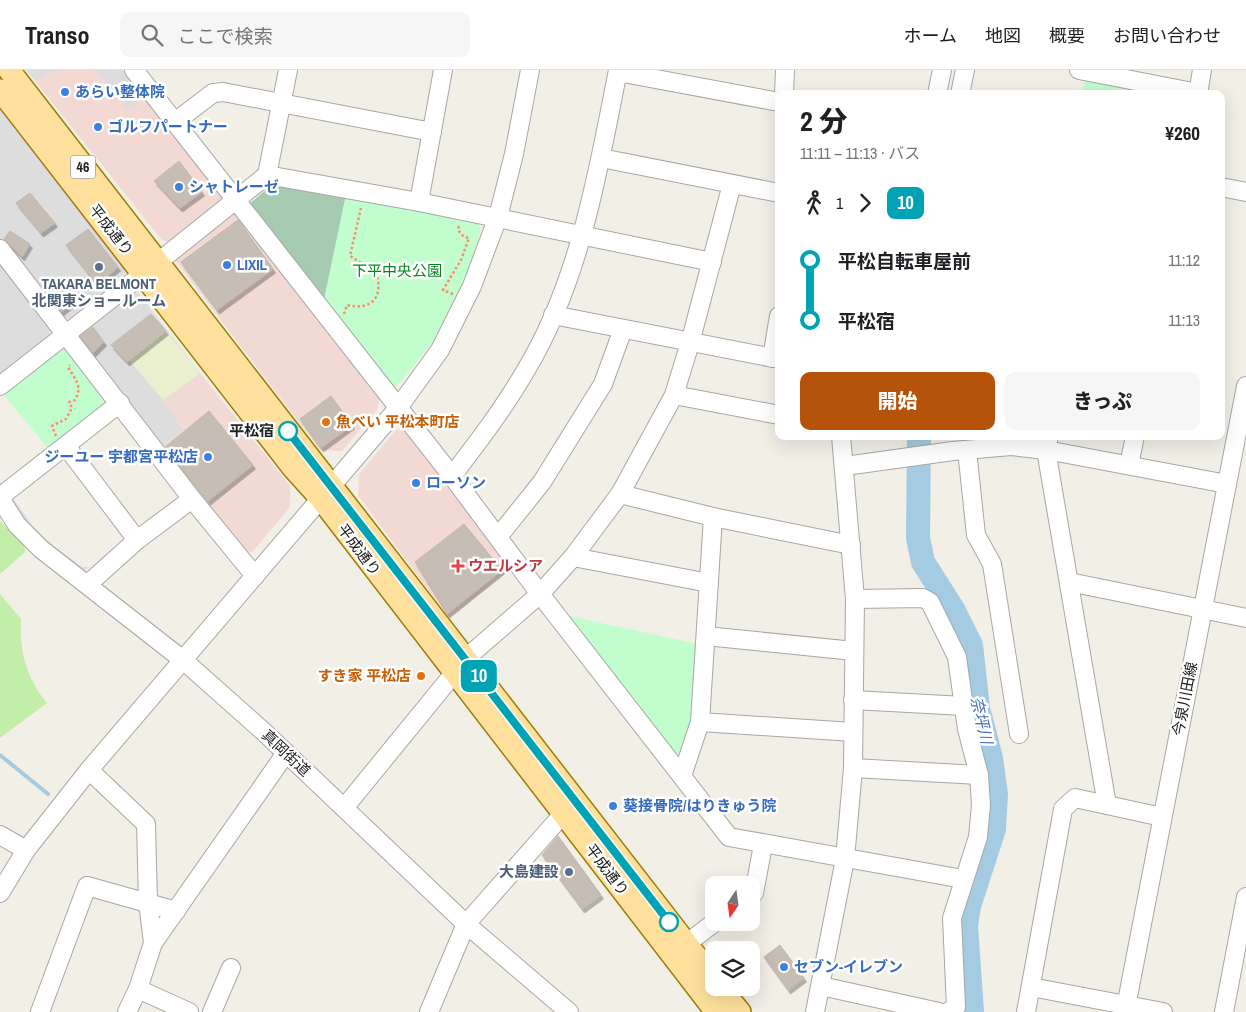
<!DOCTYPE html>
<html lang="ja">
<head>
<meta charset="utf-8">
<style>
	body { margin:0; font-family:"Archivo Narrow","Noto Sans JP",sans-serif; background:#f6f6f6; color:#202124; height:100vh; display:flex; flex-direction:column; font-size:19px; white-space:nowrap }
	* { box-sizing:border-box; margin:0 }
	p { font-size:16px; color:#757577 }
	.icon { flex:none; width:28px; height:28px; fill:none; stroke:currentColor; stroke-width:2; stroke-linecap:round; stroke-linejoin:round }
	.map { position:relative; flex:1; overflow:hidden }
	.drawer { position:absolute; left:775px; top:20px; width:450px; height:350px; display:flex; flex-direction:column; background:#fff; border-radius:10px; box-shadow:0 5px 20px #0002 }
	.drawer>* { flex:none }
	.badge { padding:0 10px; border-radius:8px; font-size:18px; line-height:32px }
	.needle { width:32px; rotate:193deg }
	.controls { position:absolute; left:705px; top:806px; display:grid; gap:10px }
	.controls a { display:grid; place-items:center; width:55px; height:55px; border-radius:10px; background:#fff; box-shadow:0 5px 20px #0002; font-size:25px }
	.map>.badge { position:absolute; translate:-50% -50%; box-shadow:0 0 0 2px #fff }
	.legs { display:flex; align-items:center; gap:8px; height:55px; padding:0 25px; font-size:16px }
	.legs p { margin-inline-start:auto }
	.headline { display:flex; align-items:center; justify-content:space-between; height:85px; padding:0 25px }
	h1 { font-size:28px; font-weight:800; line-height:38px }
	.primary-button { display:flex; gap:10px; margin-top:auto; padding:10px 25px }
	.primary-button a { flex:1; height:58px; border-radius:10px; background:#b45309; color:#fff; font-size:20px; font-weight:800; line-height:58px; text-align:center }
	.primary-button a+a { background:#f6f6f6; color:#202124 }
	ul { padding:0 25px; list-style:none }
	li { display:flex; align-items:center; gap:18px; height:60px; font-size:19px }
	li i { display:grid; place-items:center; width:8px; height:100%; margin:0 6px; background:currentColor }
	li i::after { content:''; width:12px; height:12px; margin:-6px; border:4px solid; border-radius:50%; background:#fff }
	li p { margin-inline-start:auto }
	li:first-child i { background:linear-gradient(#0000 50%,currentColor 0) }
	li:last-child i { background:linear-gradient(currentColor 50%,#0000 0) }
	header { display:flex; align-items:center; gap:30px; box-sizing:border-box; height:70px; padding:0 25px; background:#fff; border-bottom:1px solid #e0e0e0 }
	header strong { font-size:24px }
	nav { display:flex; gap:28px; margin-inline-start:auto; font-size:18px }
	.search { width:350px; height:45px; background:#f6f6f6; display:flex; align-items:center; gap:12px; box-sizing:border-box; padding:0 18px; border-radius:10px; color:#757577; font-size:19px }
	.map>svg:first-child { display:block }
	.residential { fill:#dedddd }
	.commercial { fill:#f2d9d4 }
	.farmland { fill:#eaf0d0 }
	.grass { fill:#c2eea9 }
	.cemetery { fill:#a6cbb0 }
	.park { fill:#c1fdcd }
	.plaza { fill:#dcdae7 }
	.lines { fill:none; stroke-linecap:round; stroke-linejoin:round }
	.stream { stroke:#a4cbe1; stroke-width:4 }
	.river { stroke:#a4cbe1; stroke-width:24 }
	.building { fill:#c6beb5; stroke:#c4b7a7; filter:url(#shadow) }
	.minor-casing { stroke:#a7a7a7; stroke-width:20 }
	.major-casing { stroke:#9c7c00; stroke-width:24 }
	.path { stroke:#ff8b69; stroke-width:2.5; stroke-dasharray:2.5 2.5; stroke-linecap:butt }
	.minor { stroke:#fff; stroke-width:18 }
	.major { stroke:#ffe19d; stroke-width:21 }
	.line-1-casing { stroke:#fff; stroke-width:11 }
	.line-1 { stroke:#00a3b4; stroke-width:8 }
	.shop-dot { fill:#3f7fe0; stroke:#fff; stroke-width:2 }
	.service-dot { fill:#5c6f8a; stroke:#fff; stroke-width:2 }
	.food-dot { fill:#e8710a; stroke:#fff; stroke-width:2 }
	.stop-1-dot { fill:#fff; stroke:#00a3b4; stroke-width:2.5 }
	.health-dot { fill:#e0444e; stroke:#fff; stroke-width:2 }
	.labels { text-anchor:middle; stroke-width:5; stroke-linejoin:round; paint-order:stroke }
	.shield { fill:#fff; stroke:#636363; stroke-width:1 }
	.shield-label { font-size:14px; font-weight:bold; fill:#202020 }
	.shop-label { font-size:15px; font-weight:bold; fill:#366cbe; stroke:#fff; text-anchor:start }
	.street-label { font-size:15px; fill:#202020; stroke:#fff }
	.park-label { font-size:15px; fill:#058720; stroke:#fff }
	.service-label { font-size:15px; font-weight:bold; fill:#4e5e75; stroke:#fff }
	.food-label { font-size:15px; font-weight:bold; fill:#c56008; stroke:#fff; text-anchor:start }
	.stop-label { font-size:15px; font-weight:bold; fill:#202020; stroke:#fff; text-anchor:end }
	.health-label { font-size:15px; font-weight:bold; fill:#be3a42; stroke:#fff; text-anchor:start }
	.water-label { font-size:16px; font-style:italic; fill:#4670b6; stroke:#fff }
</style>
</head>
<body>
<header>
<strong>Transo</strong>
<div class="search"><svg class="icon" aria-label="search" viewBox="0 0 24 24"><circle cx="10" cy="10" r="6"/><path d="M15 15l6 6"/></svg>ここで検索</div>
<nav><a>ホーム</a><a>地図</a><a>概要</a><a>お問い合わせ</a></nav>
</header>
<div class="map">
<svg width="1246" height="942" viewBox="0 0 1246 942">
	<defs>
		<filter id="shadow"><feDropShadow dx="2.5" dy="4" stdDeviation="0" flood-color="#0004"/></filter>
	</defs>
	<rect width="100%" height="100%" fill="#f1efe6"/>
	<g class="residential">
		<path d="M26 0H54L36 12Z"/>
		<path d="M95 0H123L145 29 127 41Z"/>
		<path d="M0 43 120 200 118 210 69 249 60 246 0 169Z"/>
		<path d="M0 191 51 256 49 266 0 303Z"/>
		<path d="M136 220 200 303 163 330 184 359 160 378 78 272 79 264Z"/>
	</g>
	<g class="commercial">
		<path d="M54 0H95L127 40 145 29 222 124 219 133 170 172 162 170 36 12Z"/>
		<path d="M235 143 379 327 378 338 342 381 320 380 175 190Z"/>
		<path d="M200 303 290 416V437L252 482 242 481 160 378 184 359 163 330Z"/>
		<path d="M396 360 407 361 513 497 449 548 358 425 359 404Z"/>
	</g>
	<path class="farmland" d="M166 261 200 303 163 330 129 290Z"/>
	<g class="grass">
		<path d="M0 451 24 475 25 482 0 504Z"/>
		<path d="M0 524 21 549C19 581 27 609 47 633L0 668Z"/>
	</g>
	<path class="cemetery" d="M275 112 346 125 323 235 247 136Z"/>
	<g class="park">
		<path d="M1086 6 1176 24H1082Z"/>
		<path d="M346 125 475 149 481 159 464 215 429 277 397 316 385 315 323 235Z"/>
		<path d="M65 274 105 325 104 336 48 378 3 324Z"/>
		<path d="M565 545 697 574 693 652 681 683 673 684Z"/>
	</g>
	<g class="plaza">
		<path d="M0 31 126 195 125 204 122 208 118 210 120 200 0 43Z"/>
		<path d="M12 427 32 455 51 474 82 497H91L81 501 36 467 8 428Z"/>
	</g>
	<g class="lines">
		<path class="stream" d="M0 685 48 724"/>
		<path class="river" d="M919 366 918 468 923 492 954 541 971 575 978 638 991 688 996 724 994 759 969 836 966 856 972 942"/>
	</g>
	<g class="building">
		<path d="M179 91 202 122 180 138 154 111Z"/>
		<path d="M30 123 55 153 41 163 16 133Z"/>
		<path d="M238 150 273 199 217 240 181 192Z"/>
		<path d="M88 159 118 197 97 215 66 175Z"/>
		<path d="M10 161 30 174 22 187 4 169Z"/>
		<path d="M60 219 72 233 61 242 49 226Z"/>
		<path d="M151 244 166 261 127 292 111 275Z"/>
		<path d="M93 257 104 272 93 283 80 266Z"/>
		<path d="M331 326 352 355 321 378 300 349Z"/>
		<path d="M209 341 253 395 208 431 165 377Z"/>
		<path d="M464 454 502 500 447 544 415 492Z"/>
		<path d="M558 766 601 825 582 839 542 785Z"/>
		<path d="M780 875 804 908 788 920 764 887Z"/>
	</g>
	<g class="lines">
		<g class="minor-casing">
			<g id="minor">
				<path d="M134 0 452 406 540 524 729 767 963 809"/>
				<path d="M1079 0 1198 23"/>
				<path d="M618 2 779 32"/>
				<path d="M784 24 785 0"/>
				<path d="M937 24 942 0"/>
				<path d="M960 24 965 0"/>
				<path d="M1198 24 1202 0"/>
				<path d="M175 52 213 23 223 22 432 62"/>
				<path d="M601 88 779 123"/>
				<path d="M267 105 419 132 712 192"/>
				<path d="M1221 117 1246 122"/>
				<path d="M419 132 443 0"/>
				<path d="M0 179 192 429 255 506"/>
				<path d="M157 193 267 105 288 0"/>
				<path d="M553 245 779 289"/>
				<path d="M772 288 779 246"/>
				<path d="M0 316 144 203"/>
				<path d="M674 325 779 345"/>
				<path d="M1049 366 1046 380 1107 735"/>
				<path d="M66 376 137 470"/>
				<path d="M967 380 976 465 992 494 1019 664"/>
				<path d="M1129 395 1135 366"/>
				<path d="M845 396 953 381 1011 376 1046 380 1227 414"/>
				<path d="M452 406C478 372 504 338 526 300 580 210 598 102 618 0"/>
				<path d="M620 424 713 447 851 475"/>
				<path d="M0 427 120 333"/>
				<path d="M0 428 17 455 41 479 183 590 264 662 466 854 569 942"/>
				<path d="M498 467 542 412 603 314 623 259"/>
				<path d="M573 487 709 513"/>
				<path d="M1069 512 1246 548"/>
				<path d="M88 514 137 470 192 429"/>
				<path d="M855 529 923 528 930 532 957 587 967 659 979 705 981 735 978 767 952 848 956 937 948 942"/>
				<path d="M706 566 854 581"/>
				<path d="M465 589 540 524 573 487 620 424 674 325 690 273 732 114"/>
				<path d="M853 630 964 636"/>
				<path d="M700 652 853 662"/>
				<path d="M853 698 979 705"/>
				<path d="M89 700 146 754 148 832 153 873 138 919 127 942"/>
				<path d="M682 706 700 652 713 447"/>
				<path d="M344 738 455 602"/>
				<path d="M0 765 26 780"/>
				<path d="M0 823 26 780 89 700 398 338 440 280 472 216 498 147 514 84 530 0"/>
				<path d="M751 825 754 823 763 775"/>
				<path d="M153 873 286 683"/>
				<path d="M686 874 715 852"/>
				<path d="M821 916 939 942"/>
				<path d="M1031 917 1163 942"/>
				<path d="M138 919 189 942"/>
				<path d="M40 942 87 816 176 841"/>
				<path d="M212 942 231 898"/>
				<path d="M429 942 466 854 564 743"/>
				<path d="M815 942 845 789 853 698 855 529 841 366"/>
				<path d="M1026 942 1063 739 1075 728 1162 747"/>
				<path d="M1125 942 1246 316"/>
				<path d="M1224 942 1246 827"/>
			</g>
		</g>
		<g class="major-casing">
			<g id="major">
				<path d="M9 0 714 909"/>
				<path d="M0 20 293 398 321 429 716 942"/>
				<path d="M720 918 740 942"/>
			</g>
		</g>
		<g class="path">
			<path d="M453 224 443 220 461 190 469 168 464 167 458 160 459 156"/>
			<path d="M344 244 347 235C372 241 384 227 376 202L350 186 361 138"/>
			<path d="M56 366 52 356 66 349 72 338 69 332 75 330C83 316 75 309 68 297L70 295"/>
		</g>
		<use href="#minor" class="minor"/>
		<use href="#major" class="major"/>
	</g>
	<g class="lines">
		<g class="line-1-casing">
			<path id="line-1" d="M288 361 669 852"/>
		</g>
		<use href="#line-1" class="line-1"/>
	</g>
	<g class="shop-dot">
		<circle cx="65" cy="22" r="5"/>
		<circle cx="98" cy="57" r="5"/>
		<circle cx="179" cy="117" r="5"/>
		<circle cx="227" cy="195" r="5"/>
		<circle cx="208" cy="387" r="5"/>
		<circle cx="416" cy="413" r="5"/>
		<circle cx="613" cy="736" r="5"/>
		<circle cx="784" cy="897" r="5"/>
	</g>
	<g class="service-dot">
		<circle cx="99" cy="197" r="5"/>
		<circle cx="569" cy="802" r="5"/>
	</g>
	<g class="food-dot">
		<circle cx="326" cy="352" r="5"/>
		<circle cx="421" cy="606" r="5"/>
	</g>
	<g class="stop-1-dot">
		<circle cx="288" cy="361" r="9"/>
		<circle cx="669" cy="852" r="9"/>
	</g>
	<path class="health-dot" d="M455.5 488.5h5v5h5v5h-5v5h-5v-5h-5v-5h5z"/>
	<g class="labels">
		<rect class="shield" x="70.5" y="85.5" width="25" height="23" rx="4"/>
		<g class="shield-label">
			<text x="83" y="102">46</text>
		</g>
		<g class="shop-label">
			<text x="75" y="27">あらい整体院</text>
			<text x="108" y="62">ゴルフパートナー</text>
			<text x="189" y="122">シャトレーゼ</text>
			<text x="237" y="200">LIXIL</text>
			<text x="198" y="392" text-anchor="end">ジーユー 宇都宮平松店</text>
			<text x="426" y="418">ローソン</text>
			<text x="623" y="741">葵接骨院/はりきゅう院</text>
			<text x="794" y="902">セブン-イレブン</text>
		</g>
		<g class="street-label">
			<text transform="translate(111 160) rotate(52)" y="5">平成通り</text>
			<text transform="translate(359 480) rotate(53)" y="5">平成通り</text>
			<text transform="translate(1185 629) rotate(-79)" y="5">今泉川田線</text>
			<text transform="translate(286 683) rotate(43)" y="5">真岡街道</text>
			<text transform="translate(607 800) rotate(53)" y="5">平成通り</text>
		</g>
		<g class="park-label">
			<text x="397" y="206">下平中央公園</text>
		</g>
		<g class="service-label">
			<text x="99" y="219">TAKARA BELMONT<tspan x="99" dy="17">北関東ショールーム</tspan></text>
			<text x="559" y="807" text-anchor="end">大島建設</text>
		</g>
		<g class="food-label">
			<text x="336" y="357">魚べい 平松本町店</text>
			<text x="411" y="611" text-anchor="end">すき家 平松店</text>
		</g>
		<g class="stop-label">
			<text x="274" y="366">平松宿</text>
		</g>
		<g class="health-label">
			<text x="468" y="501">ウエルシア</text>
		</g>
		<g class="water-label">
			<text transform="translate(982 650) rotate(77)" y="6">奈坪川</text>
		</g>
	</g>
</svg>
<div class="controls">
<a><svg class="needle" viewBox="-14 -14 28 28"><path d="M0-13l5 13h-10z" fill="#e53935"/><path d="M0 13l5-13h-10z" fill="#757577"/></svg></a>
<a><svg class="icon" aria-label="layers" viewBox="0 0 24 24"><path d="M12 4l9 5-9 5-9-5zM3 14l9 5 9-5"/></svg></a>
</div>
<b class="badge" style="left:479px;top:606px;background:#00a3b4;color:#fff">10</b>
<section class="drawer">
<div class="headline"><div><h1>2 分</h1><p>11:11 – 11:13 · バス</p></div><b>¥260</b></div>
<div class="legs"><svg class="icon" aria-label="walk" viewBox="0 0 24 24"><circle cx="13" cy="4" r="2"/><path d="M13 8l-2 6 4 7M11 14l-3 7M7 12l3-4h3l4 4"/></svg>1<svg class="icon" aria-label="forward" viewBox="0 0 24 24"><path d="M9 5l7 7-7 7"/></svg><b class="badge" style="background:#00a3b4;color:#fff">10</b></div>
<ul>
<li><i style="color:#00a3b4"></i><b>平松自転車屋前</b><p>11:12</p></li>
<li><i style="color:#00a3b4"></i><b>平松宿</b><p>11:13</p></li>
</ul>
<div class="primary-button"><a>開始</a><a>きっぷ</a></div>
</section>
</div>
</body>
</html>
